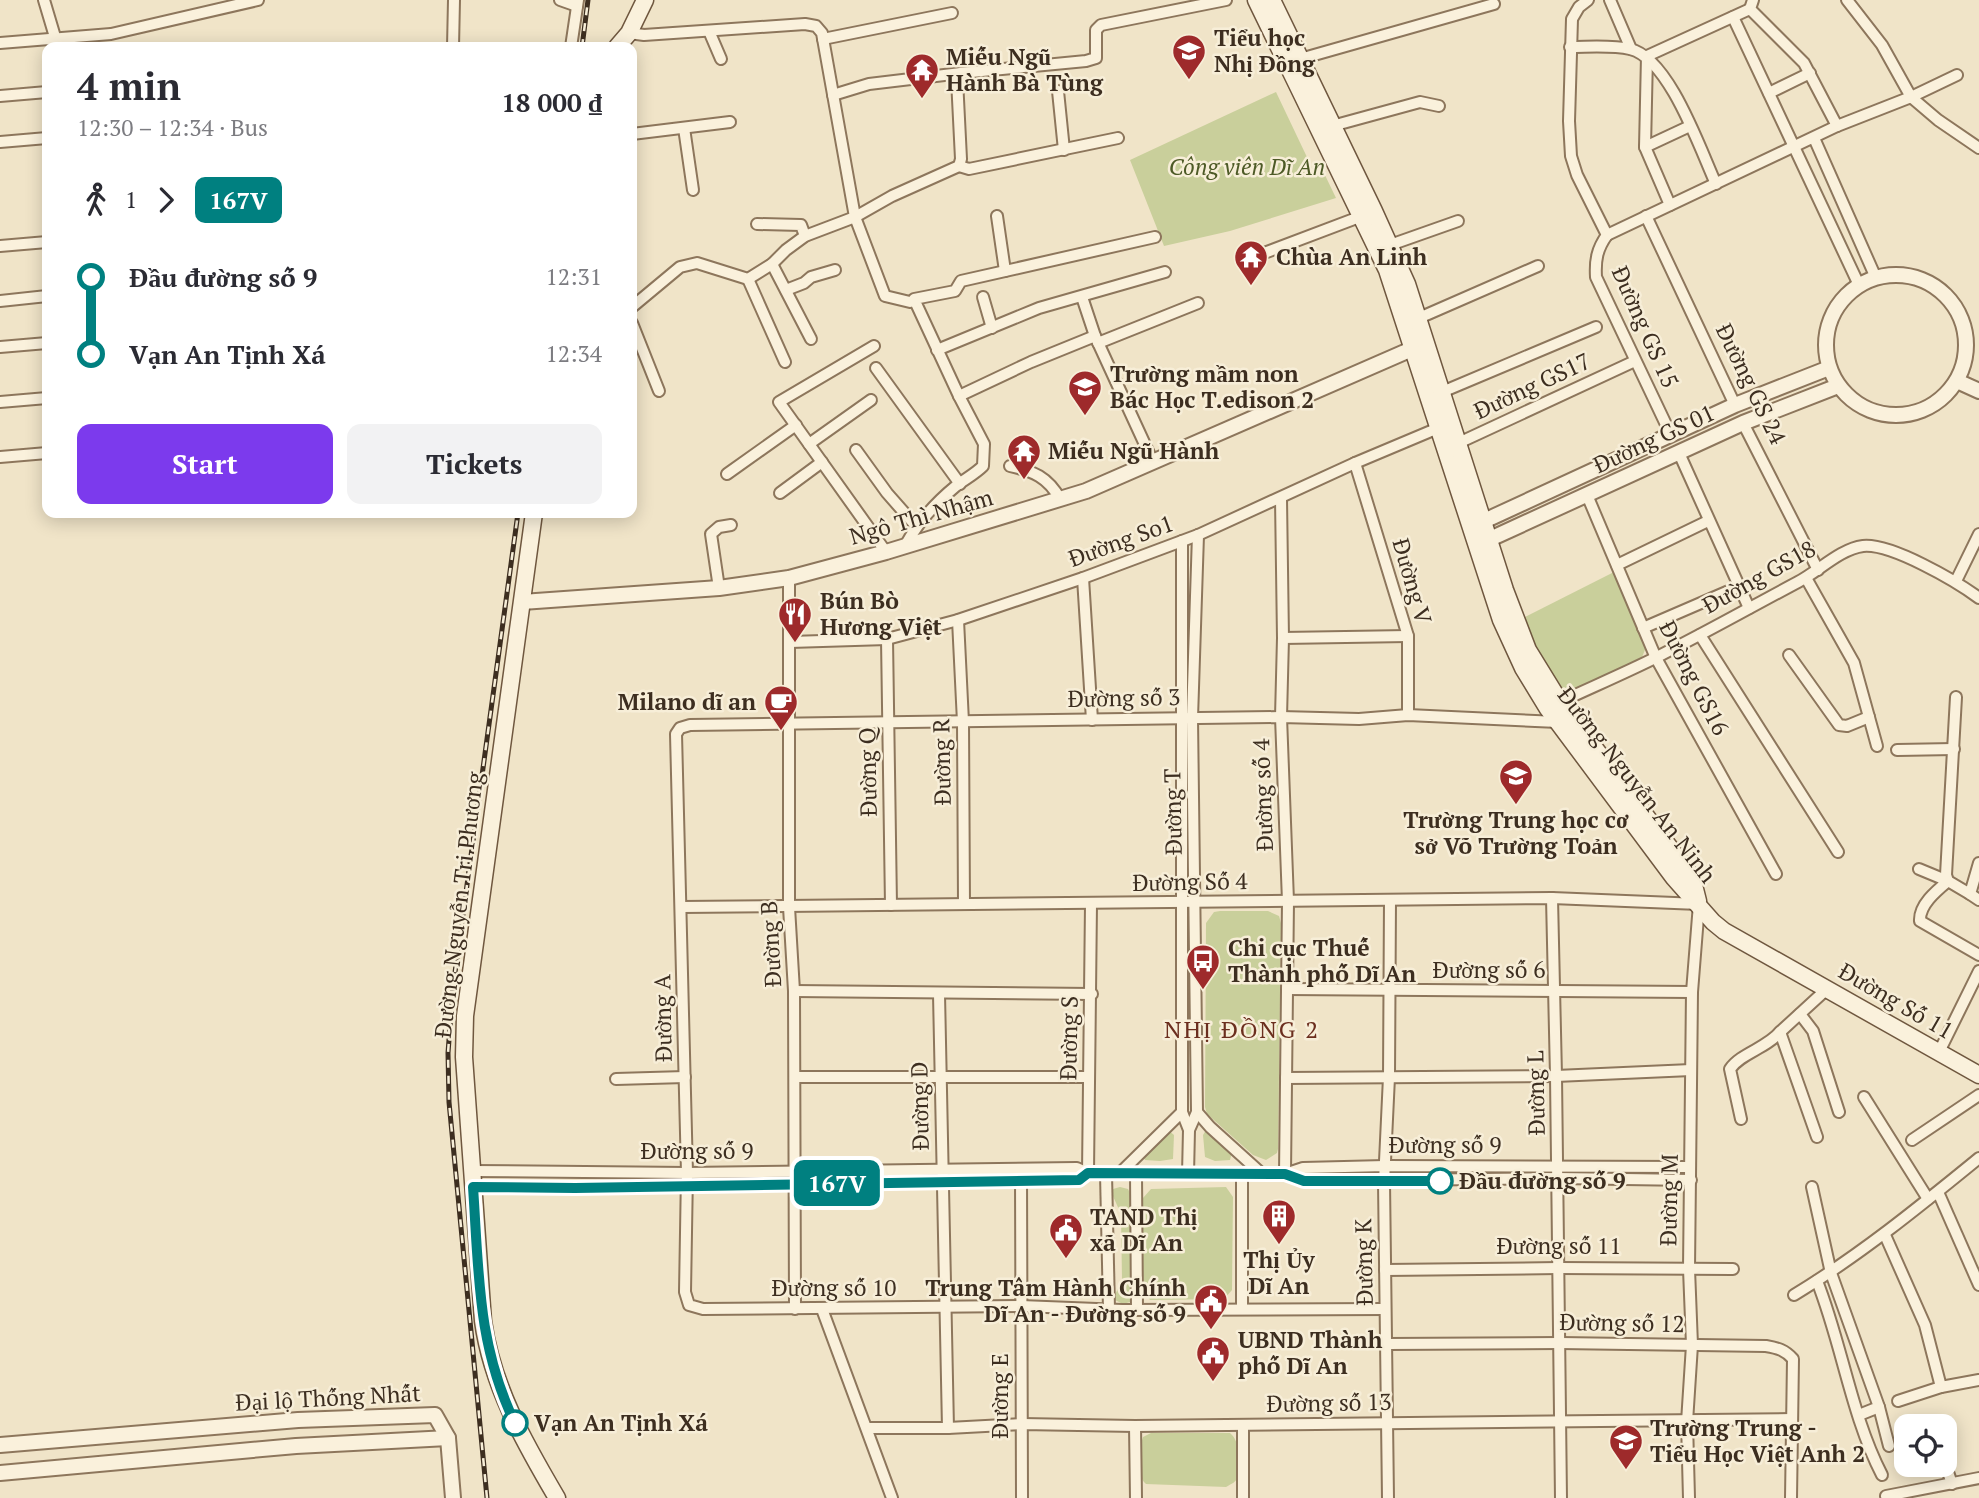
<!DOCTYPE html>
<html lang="en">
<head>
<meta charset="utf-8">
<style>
	body { margin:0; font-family:"PT Serif",serif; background:#f2f2f3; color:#2b2b33; height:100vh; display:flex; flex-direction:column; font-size:26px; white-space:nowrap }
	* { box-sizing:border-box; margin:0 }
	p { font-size:23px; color:#7c7c81 }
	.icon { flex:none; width:38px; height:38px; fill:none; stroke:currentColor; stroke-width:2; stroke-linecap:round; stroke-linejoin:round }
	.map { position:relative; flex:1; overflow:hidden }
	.side { position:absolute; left:42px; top:42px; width:595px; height:476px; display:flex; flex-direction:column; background:#fff; border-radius:14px; box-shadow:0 4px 18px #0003 }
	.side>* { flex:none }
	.badge { padding:0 14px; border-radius:10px; font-size:24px; line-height:46px }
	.fabs { position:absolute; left:1894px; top:1414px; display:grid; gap:14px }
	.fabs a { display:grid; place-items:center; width:63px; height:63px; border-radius:14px; background:#fff; box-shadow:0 4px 18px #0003; font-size:35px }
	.map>.badge { position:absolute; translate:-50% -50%; box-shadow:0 0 0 4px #fff }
	.legs { display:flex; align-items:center; gap:10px; height:77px; padding:0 35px; font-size:23px }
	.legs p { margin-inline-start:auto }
	.head { display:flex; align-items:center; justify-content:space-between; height:119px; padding:0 35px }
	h1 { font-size:38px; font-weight:600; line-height:52px }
	.primary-button { display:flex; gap:14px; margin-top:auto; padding:14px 35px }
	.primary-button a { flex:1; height:80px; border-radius:14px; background:#7c3aed; color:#fff; font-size:28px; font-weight:600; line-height:80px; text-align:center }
	.primary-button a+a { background:#f2f2f3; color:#2b2b33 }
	ul { padding:0 35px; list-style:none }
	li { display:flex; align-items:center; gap:24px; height:77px; font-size:26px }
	li i { display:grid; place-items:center; width:10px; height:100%; margin:0 9px; background:currentColor }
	li i::after { content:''; width:18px; height:18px; margin:-9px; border:5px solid; border-radius:50%; background:#fff }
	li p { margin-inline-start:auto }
	li:first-child i { background:linear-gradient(#0000 50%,currentColor 0) }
	li:last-child i { background:linear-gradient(currentColor 50%,#0000 0) }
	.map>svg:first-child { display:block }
	.green { fill:#c9cf9b }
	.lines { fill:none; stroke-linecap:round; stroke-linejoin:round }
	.minor-casing { stroke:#8d765c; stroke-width:14 }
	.tertiary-casing { stroke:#8d765c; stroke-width:18 }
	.secondary-casing { stroke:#6f573f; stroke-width:19 }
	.minor { stroke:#faf1dc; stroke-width:10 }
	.tertiary { stroke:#faf1dc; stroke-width:14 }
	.secondary { stroke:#faf1dc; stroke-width:16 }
	.rail-casing { stroke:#3d2e20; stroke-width:5 }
	.rail { stroke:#f7eed8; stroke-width:2.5; stroke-dasharray:8; stroke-linecap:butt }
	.line-1-casing { stroke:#fff; stroke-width:16 }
	.line-1 { stroke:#008080; stroke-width:10 }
	.stop-1-dot { fill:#fff; stroke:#008080; stroke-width:3.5 }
	.labels { text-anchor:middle; stroke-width:5; stroke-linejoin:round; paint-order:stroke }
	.poi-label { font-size:23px; font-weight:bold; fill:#3d2e20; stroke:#f7eed8; text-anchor:start }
	.park-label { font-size:23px; font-style:italic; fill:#4d5a26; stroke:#f7eed8 }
	.street-label { font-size:23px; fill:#3d2e20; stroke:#f7eed8 }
	.stop-label { font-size:23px; font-weight:bold; fill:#3d2e20; stroke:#f7eed8; text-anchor:start }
	.neighbourhood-label { font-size:24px; letter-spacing:2px; fill:#6b2e1e; stroke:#f7eed8 }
</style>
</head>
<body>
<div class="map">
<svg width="1979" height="1498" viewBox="0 0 1979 1498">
	<rect width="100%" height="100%" fill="#f0e4c8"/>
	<g class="green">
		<path d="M1276 92 1315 174 1323 171 1336 198 1230 231 1164 246 1130 160Z"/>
		<path d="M1614 572 1647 645 1640 662 1577 690 1560 689 1521 619Z"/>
		<path d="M1220 911H1268L1279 916 1281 923 1278 1149 1277 1153 1266 1160 1253 1155 1207 1114 1205 1107 1206 923 1214 912Z"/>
		<path d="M1168 1130 1174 1135 1173 1159 1160 1161 1145 1160 1143 1156Z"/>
		<path d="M1206 1130 1232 1152 1230 1160 1215 1161 1205 1157 1203 1135Z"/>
		<path d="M1120 1187 1128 1189 1131 1195 1132 1297 1130 1302 1123 1304 1113 1299 1122 1280 1121 1214 1112 1194 1113 1189Z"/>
		<path d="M1226 1187 1233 1197 1232 1290 1224 1299 1150 1300 1144 1292 1143 1284V1198L1151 1189Z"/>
		<path d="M1151 1433H1230C1240 1441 1241 1463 1238 1476 1237 1482 1231 1484 1226 1487L1146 1484C1135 1474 1139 1450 1143 1437Z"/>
	</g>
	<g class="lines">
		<g class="minor-casing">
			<g id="minor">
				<path d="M44 0 58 47"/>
				<path d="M560 0 577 6"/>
				<path d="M1588 0 1579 7 1572 19 1569 121 1571 156 1577 175 1607 235"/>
				<path d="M1610 0 1631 49"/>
				<path d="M1753 0 1750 9 1804 63 1837 126"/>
				<path d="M1847 0 1882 45 1911 97 1957 75"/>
				<path d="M1733 17 1859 285"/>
				<path d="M709 31 721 59"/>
				<path d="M629 33 644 35 805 24 816 26 822 33 855 217 885 296 910 302"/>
				<path d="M823 39 952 13"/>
				<path d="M0 43 111 34 258 0"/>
				<path d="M453 47 454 0"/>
				<path d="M571 47 578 0"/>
				<path d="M1570 47C1589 47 1612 45 1630 49 1669 58 1700 149 1716 184"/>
				<path d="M1300 59 1494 4"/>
				<path d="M1058 91 1064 150"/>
				<path d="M1769 93 1810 73"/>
				<path d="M833 95 869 84 961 73"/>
				<path d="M0 96 47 92"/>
				<path d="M1332 126 1420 102 1439 106"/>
				<path d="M684 128 693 190"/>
				<path d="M632 134 730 122"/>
				<path d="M1814 138 1876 278"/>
				<path d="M0 142 47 138"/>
				<path d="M1645 147 1647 56 1750 9"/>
				<path d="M959 166 969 169 1118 138"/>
				<path d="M1670 205 1645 147 1690 126"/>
				<path d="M997 216 1005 271"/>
				<path d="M1646 216 1735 405"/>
				<path d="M757 224 801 225 805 236"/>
				<path d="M1607 235 1837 126 1911 97 1938 120 1979 148"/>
				<path d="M1607 235C1597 249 1595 260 1596 277L1671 435"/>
				<path d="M1390 245 1458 221"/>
				<path d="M0 246 47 242"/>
				<path d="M1251 258 1362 216"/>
				<path d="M772 264 811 339"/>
				<path d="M748 279 785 362"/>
				<path d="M786 290 804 283 811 277 835 270"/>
				<path d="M983 297 992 328"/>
				<path d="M1082 297 1095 336 1153 462"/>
				<path d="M0 301 47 296"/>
				<path d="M632 307 680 267 697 263 748 279 772 264 786 250 805 236 855 217 892 196 959 166 961 159 957 79 961 73 1086 61 1096 58V30L1101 25 1226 0"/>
				<path d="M1419 318 1538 266"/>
				<path d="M632 323 659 391"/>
				<path d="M1098 343 1198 303"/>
				<path d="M874 346 779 402 886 552"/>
				<path d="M0 347 47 343"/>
				<path d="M937 350 1039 308 1165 272"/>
				<path d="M876 368 960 484"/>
				<path d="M1442 392 1596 327"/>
				<path d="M959 396 1031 362 1095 336"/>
				<path d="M0 402 47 398"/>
				<path d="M1743 423 1818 570"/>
				<path d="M809 444 871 400"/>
				<path d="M1452 446 1635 361"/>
				<path d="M856 450 887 493 916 526"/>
				<path d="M1679 453 1749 608"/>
				<path d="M0 457 47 453"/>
				<path d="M1355 463 1408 636V715"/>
				<path d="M1010 466C1033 471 1048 477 1060 499"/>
				<path d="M727 474 796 425"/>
				<path d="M780 493 822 462"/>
				<path d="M1587 495 1656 658 1776 874"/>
				<path d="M1281 499 1283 638 1281 717 1288 901 1285 1174"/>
				<path d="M1182 541V1112L1189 1130"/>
				<path d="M905 546C918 522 934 504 956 486 965 479 975 474 983 466L984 444 959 396 914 299 955 291 961 281 1155 237"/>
				<path d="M1617 565 1708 521"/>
				<path d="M789 578V907L794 991 795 1309"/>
				<path d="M1083 578 1092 720"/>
				<path d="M1806 578 1854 663 1877 746"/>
				<path d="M1956 581 1979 534"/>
				<path d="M719 588 711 534 719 527 731 525"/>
				<path d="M958 620 963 722 964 904"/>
				<path d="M1643 628 1738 587"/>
				<path d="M1700 635 1838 852"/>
				<path d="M1283 638 1408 636"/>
				<path d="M887 639 891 905"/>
				<path d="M790 642 887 639 958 620 1083 578 1198 535 1355 463 1443 426"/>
				<path d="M1789 655 1839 725 1847 726 1869 717"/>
				<path d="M1956 697 1946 875 1948 881 1970 894"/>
				<path d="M1560 702C1592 687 1625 673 1657 657 1705 633 1751 607 1798 582 1819 571 1840 549 1863 546 1891 543 1956 581 1979 598"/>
				<path d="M1897 750 1954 749"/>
				<path d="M1979 863 1970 894 1979 900"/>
				<path d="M1919 869 1948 881C1936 891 1919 905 1920 921L1979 955"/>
				<path d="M1552 898 1556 1076 1561 1498"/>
				<path d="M682 907 1552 898 1699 904 1692 992 1689 1269 1692 1345 1687 1422 1689 1498"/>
				<path d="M1287 989 1692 992"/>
				<path d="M794 991 1092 994"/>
				<path d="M939 994 948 1428"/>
				<path d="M1800 1014 1813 1031 1839 1112"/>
				<path d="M1939 1052 1979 971"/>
				<path d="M795 1077H1089"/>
				<path d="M1286 1078 1556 1076 1691 1070"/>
				<path d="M616 1079 685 1077"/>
				<path d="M1864 1097 1928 1199"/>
				<path d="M1197 1112 1210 1127 1262 1174"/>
				<path d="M1741 1119 1730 1069C1741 1053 1767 1048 1780 1032"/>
				<path d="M1817 1137 1780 1032 1828 988"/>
				<path d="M1912 1140 1979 1095"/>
				<path d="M472 1171 687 1173 1077 1168 1088 1173 1106 1174H1285L1303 1168 1385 1166 1690 1167"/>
				<path d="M1088 1173 1091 904"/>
				<path d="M1106 1174 1109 1309"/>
				<path d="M1119 1174 1182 1112"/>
				<path d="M1136 1174 1137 1309"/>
				<path d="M1188 1174 1189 1130 1197 1112 1192 718 1198 535"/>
				<path d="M1242 1174V1309"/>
				<path d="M1285 1174 1304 1181 1558 1178 1691 1180"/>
				<path d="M1021 1175 1022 1498"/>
				<path d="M473 1187 575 1188 1079 1180 1088 1173"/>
				<path d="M1812 1187 1831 1273 1879 1407 1859 1415"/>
				<path d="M1938 1192 1979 1285"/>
				<path d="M1885 1235 1925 1325 1941 1387 1979 1380"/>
				<path d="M1385 1270 1559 1268 1733 1269"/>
				<path d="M1817 1281C1842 1344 1851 1415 1882 1475"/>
				<path d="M1794 1295C1860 1255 1919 1207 1979 1158"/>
				<path d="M822 1309 892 1498"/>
				<path d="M1385 1309 1122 1310 1021 1306 703 1309 689 1305 685 1292 687 1173 676 734 680 728 690 725 1281 717 1359 719 1408 715 1558 722"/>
				<path d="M1387 1344 1560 1343 1766 1346C1778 1348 1785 1350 1793 1359L1791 1498"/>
				<path d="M1898 1401 1941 1387"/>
				<path d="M1879 1407 1889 1446"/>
				<path d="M1243 1425V1498"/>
				<path d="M1135 1426 1136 1498"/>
				<path d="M867 1428H948L1022 1424 1135 1426 1792 1419"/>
				<path d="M1944 1460 1952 1484"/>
				<path d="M1886 1496 1979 1478"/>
				<path d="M1388 1498 1384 1182 1389 1077 1390 900"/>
			</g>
		</g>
		<g class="tertiary-casing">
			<g id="tertiary">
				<circle cx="1896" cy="345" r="70"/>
				<path d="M1957 381 1979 391"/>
				<path d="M1484 521 1735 405 1829 368"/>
				<path d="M1490 539 1743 423 1838 386"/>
				<path d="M522 602 719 588 789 578 886 552 1086 491 1421 345"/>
				<path d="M0 1445 298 1420 435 1415 448 1438 453 1498"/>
				<path d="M0 1473 296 1446 448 1438"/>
			</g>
		</g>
		<g class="secondary-casing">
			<g id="secondary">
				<path d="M1256 0 1387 270 1501 620 1523 668 1548 709 1674 878 1713 922 1724 931 1979 1075"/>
				<path d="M1272 0 1374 211 1407 284 1505 590 1528 650 1560 702 1692 877 1698 901"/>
				<path d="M617 47 629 33 645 0"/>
				<path d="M534 513 465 1016 464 1057 483 1321C492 1386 524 1442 557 1498"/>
			</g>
		</g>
		<use href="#minor" class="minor"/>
		<use href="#tertiary" class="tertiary"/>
		<use href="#secondary" class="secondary"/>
		<g class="rail-casing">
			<g id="rail">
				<path d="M582 47 588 0"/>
				<path d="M487 1498 449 1102 448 1053 453 987 518 513"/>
			</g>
		</g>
		<use href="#rail" class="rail"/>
	</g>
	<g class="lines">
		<g class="line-1-casing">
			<path id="line-1" d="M515 1423C477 1345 479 1272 473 1187L575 1188 1079 1180 1088 1173 1285 1174 1304 1181H1440"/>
		</g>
		<use href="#line-1" class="line-1"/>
	</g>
	<defs>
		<g id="school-pin" transform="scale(1.75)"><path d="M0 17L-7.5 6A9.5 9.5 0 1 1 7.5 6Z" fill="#9e2a2b" stroke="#f7eed8"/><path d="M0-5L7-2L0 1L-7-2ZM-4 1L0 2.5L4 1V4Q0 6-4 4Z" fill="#fff"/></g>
		<g id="temple-pin" transform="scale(1.75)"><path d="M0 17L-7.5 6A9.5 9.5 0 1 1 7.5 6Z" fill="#9e2a2b" stroke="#f7eed8"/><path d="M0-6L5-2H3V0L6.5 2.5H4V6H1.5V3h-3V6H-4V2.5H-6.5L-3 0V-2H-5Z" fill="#fff"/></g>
		<g id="restaurant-pin" transform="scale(1.75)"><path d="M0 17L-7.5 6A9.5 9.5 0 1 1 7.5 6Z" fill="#9e2a2b" stroke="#f7eed8"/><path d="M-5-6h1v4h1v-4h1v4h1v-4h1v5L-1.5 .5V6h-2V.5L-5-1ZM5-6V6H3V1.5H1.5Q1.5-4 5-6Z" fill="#fff"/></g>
		<g id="cafe-pin" transform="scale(1.75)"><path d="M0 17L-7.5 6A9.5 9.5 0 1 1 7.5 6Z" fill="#9e2a2b" stroke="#f7eed8"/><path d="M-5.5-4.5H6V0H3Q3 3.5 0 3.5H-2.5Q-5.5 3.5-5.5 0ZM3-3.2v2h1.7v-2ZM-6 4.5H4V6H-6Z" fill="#fff"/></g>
		<g id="bus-pin" transform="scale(1.75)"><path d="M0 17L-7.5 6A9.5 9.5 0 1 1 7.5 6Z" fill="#9e2a2b" stroke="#f7eed8"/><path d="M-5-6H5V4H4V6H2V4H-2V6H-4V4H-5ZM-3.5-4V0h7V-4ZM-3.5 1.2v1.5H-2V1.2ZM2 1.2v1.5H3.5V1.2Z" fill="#fff"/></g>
		<g id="building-pin" transform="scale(1.75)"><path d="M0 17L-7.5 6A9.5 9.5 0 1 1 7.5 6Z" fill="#9e2a2b" stroke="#f7eed8"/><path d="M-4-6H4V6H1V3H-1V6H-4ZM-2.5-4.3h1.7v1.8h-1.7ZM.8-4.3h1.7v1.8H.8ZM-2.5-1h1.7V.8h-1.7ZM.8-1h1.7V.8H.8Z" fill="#fff"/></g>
		<g id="civic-pin" transform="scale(1.75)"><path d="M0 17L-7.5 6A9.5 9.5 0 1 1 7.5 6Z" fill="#9e2a2b" stroke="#f7eed8"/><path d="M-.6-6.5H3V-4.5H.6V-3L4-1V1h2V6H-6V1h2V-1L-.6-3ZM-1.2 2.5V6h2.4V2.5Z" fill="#fff"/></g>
	</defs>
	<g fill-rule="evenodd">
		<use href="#school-pin" x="1189" y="51"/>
		<use href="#temple-pin" x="922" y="70"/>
		<use href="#temple-pin" x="1251" y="257"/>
		<use href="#school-pin" x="1085" y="387"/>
		<use href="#temple-pin" x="1024" y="451"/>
		<use href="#restaurant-pin" x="795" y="614"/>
		<use href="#cafe-pin" x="781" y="702"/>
		<use href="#school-pin" x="1516" y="776"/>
		<use href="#bus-pin" x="1203" y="961"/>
		<use href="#building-pin" x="1279" y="1216"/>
		<use href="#civic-pin" x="1066" y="1230"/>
		<use href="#civic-pin" x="1211" y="1301"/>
		<use href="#civic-pin" x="1213" y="1353"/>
		<use href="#school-pin" x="1626" y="1441"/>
	</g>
	<g class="stop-1-dot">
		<circle cx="1440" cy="1181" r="12"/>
		<circle cx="515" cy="1423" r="12"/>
	</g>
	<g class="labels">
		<g class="poi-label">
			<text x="1214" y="46">Tiểu học<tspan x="1214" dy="26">Nhị Đồng</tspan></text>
			<text x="946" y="65">Miếu Ngũ<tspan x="946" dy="26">Hành Bà Tùng</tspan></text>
			<text x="1276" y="265">Chùa An Linh</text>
			<text x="1110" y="382">Trường mầm non<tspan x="1110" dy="26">Bác Học T.edison 2</tspan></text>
			<text x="1048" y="459">Miếu Ngũ Hành</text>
			<text x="820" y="609">Bún Bò<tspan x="820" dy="26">Hương Việt</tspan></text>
			<text x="756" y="710" text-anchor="end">Milano dĩ an</text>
			<text x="1516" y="828" text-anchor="middle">Trường Trung học cơ<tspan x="1516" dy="26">sở Võ Trường Toản</tspan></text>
			<text x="1228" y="956">Chi cục Thuế<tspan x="1228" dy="26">Thành phố Dĩ An</tspan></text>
			<text x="1090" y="1225">TAND Thị<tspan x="1090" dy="26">xã Dĩ An</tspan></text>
			<text x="1279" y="1268" text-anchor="middle">Thị Ủy<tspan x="1279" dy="26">Dĩ An</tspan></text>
			<text x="1186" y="1296" text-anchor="end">Trung Tâm Hành Chính<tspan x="1186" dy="26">Dĩ An - Đường số 9</tspan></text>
			<text x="1238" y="1348">UBND Thành<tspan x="1238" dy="26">phố Dĩ An</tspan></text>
			<text x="1650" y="1436">Trường Trung -<tspan x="1650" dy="26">Tiểu Học Việt Anh 2</tspan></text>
		</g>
		<g class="park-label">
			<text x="1247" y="175">Công viên Dĩ An</text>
		</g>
		<g class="street-label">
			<text transform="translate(1645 327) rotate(66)" y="8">Đường GS 15</text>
			<text transform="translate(1751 384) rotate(64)" y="8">Đường GS 24</text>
			<text transform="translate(1532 386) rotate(-25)" y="8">Đường GS17</text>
			<text transform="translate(1654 439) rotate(-25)" y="8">Đường GS 01</text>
			<text transform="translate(921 517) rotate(-16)" y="8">Ngô Thì Nhậm</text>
			<text transform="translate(1121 541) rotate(-20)" y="8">Đường So1</text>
			<text transform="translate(1759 577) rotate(-29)" y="8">Đường GS18</text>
			<text transform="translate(1412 581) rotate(74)" y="8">Đường V</text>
			<text transform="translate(1694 678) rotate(63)" y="8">Đường GS16</text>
			<text transform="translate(1124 698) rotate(-1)" y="8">Đường số 3</text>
			<text transform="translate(942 762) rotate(-91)" y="8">Đường R</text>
			<text transform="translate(868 772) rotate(-91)" y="8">Đường Q</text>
			<text transform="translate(1637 785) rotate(52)" y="8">Đường Nguyễn An Ninh</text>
			<text transform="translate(1263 795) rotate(-92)" y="8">Đường số 4</text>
			<text transform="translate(1173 812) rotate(-91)" y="8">Đường T</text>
			<text transform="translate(1190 882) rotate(-1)" y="8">Đường Số 4</text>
			<text transform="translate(459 905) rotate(-83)" y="8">Đường Nguyễn Tri Phương</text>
			<text transform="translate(771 944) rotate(-93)" y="8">Đường B</text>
			<text x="1489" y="978">Đường số 6</text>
			<text transform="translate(1896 1001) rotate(30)" y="8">Đường Số 11</text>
			<text transform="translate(663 1018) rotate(-91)" y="8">Đường A</text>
			<text transform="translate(1069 1038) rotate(-89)" y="8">Đường S</text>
			<text transform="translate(1536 1093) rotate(-91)" y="8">Đường L</text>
			<text transform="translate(920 1106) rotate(-91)" y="8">Đường D</text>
			<text x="1445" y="1153">Đường số 9</text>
			<text x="697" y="1159">Đường số 9</text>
			<text transform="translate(1669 1200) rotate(-89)" y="8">Đường M</text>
			<text x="1559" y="1254">Đường số 11</text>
			<text transform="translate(1364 1262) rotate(-91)" y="8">Đường K</text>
			<text x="834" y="1296">Đường số 10</text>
			<text transform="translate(1622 1323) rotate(1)" y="8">Đường số 12</text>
			<text transform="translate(1000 1396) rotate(-90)" y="8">Đường E</text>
			<text transform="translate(328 1398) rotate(-3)" y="8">Đại lộ Thống Nhất</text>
			<text transform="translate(1329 1403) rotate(-1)" y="8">Đường số 13</text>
		</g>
		<g class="stop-label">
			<text x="1459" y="1189">Đầu đường số 9</text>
			<text x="534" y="1431">Vạn An Tịnh Xá</text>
		</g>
		<g class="neighbourhood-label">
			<text x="1242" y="1038">NHỊ ĐỒNG 2</text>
		</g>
	</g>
</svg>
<div class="fabs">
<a><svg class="icon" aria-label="locate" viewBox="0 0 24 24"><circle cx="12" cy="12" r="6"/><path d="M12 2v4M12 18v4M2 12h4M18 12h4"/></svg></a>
</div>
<b class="badge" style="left:837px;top:1183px;background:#008080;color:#fff">167V</b>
<section class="side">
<div class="head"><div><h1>4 min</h1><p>12:30 – 12:34 · Bus</p></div><b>18 000 ₫</b></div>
<div class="legs"><svg class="icon" aria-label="walk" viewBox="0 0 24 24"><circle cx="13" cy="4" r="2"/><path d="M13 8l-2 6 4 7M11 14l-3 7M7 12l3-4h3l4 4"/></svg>1<svg class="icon" aria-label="forward" viewBox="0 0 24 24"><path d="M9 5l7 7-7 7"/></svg><b class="badge" style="background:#008080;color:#fff">167V</b></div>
<ul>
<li><i style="color:#008080"></i><b>Đầu đường số 9</b><p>12:31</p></li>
<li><i style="color:#008080"></i><b>Vạn An Tịnh Xá</b><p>12:34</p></li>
</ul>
<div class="primary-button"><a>Start</a><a>Tickets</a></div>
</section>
</div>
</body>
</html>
